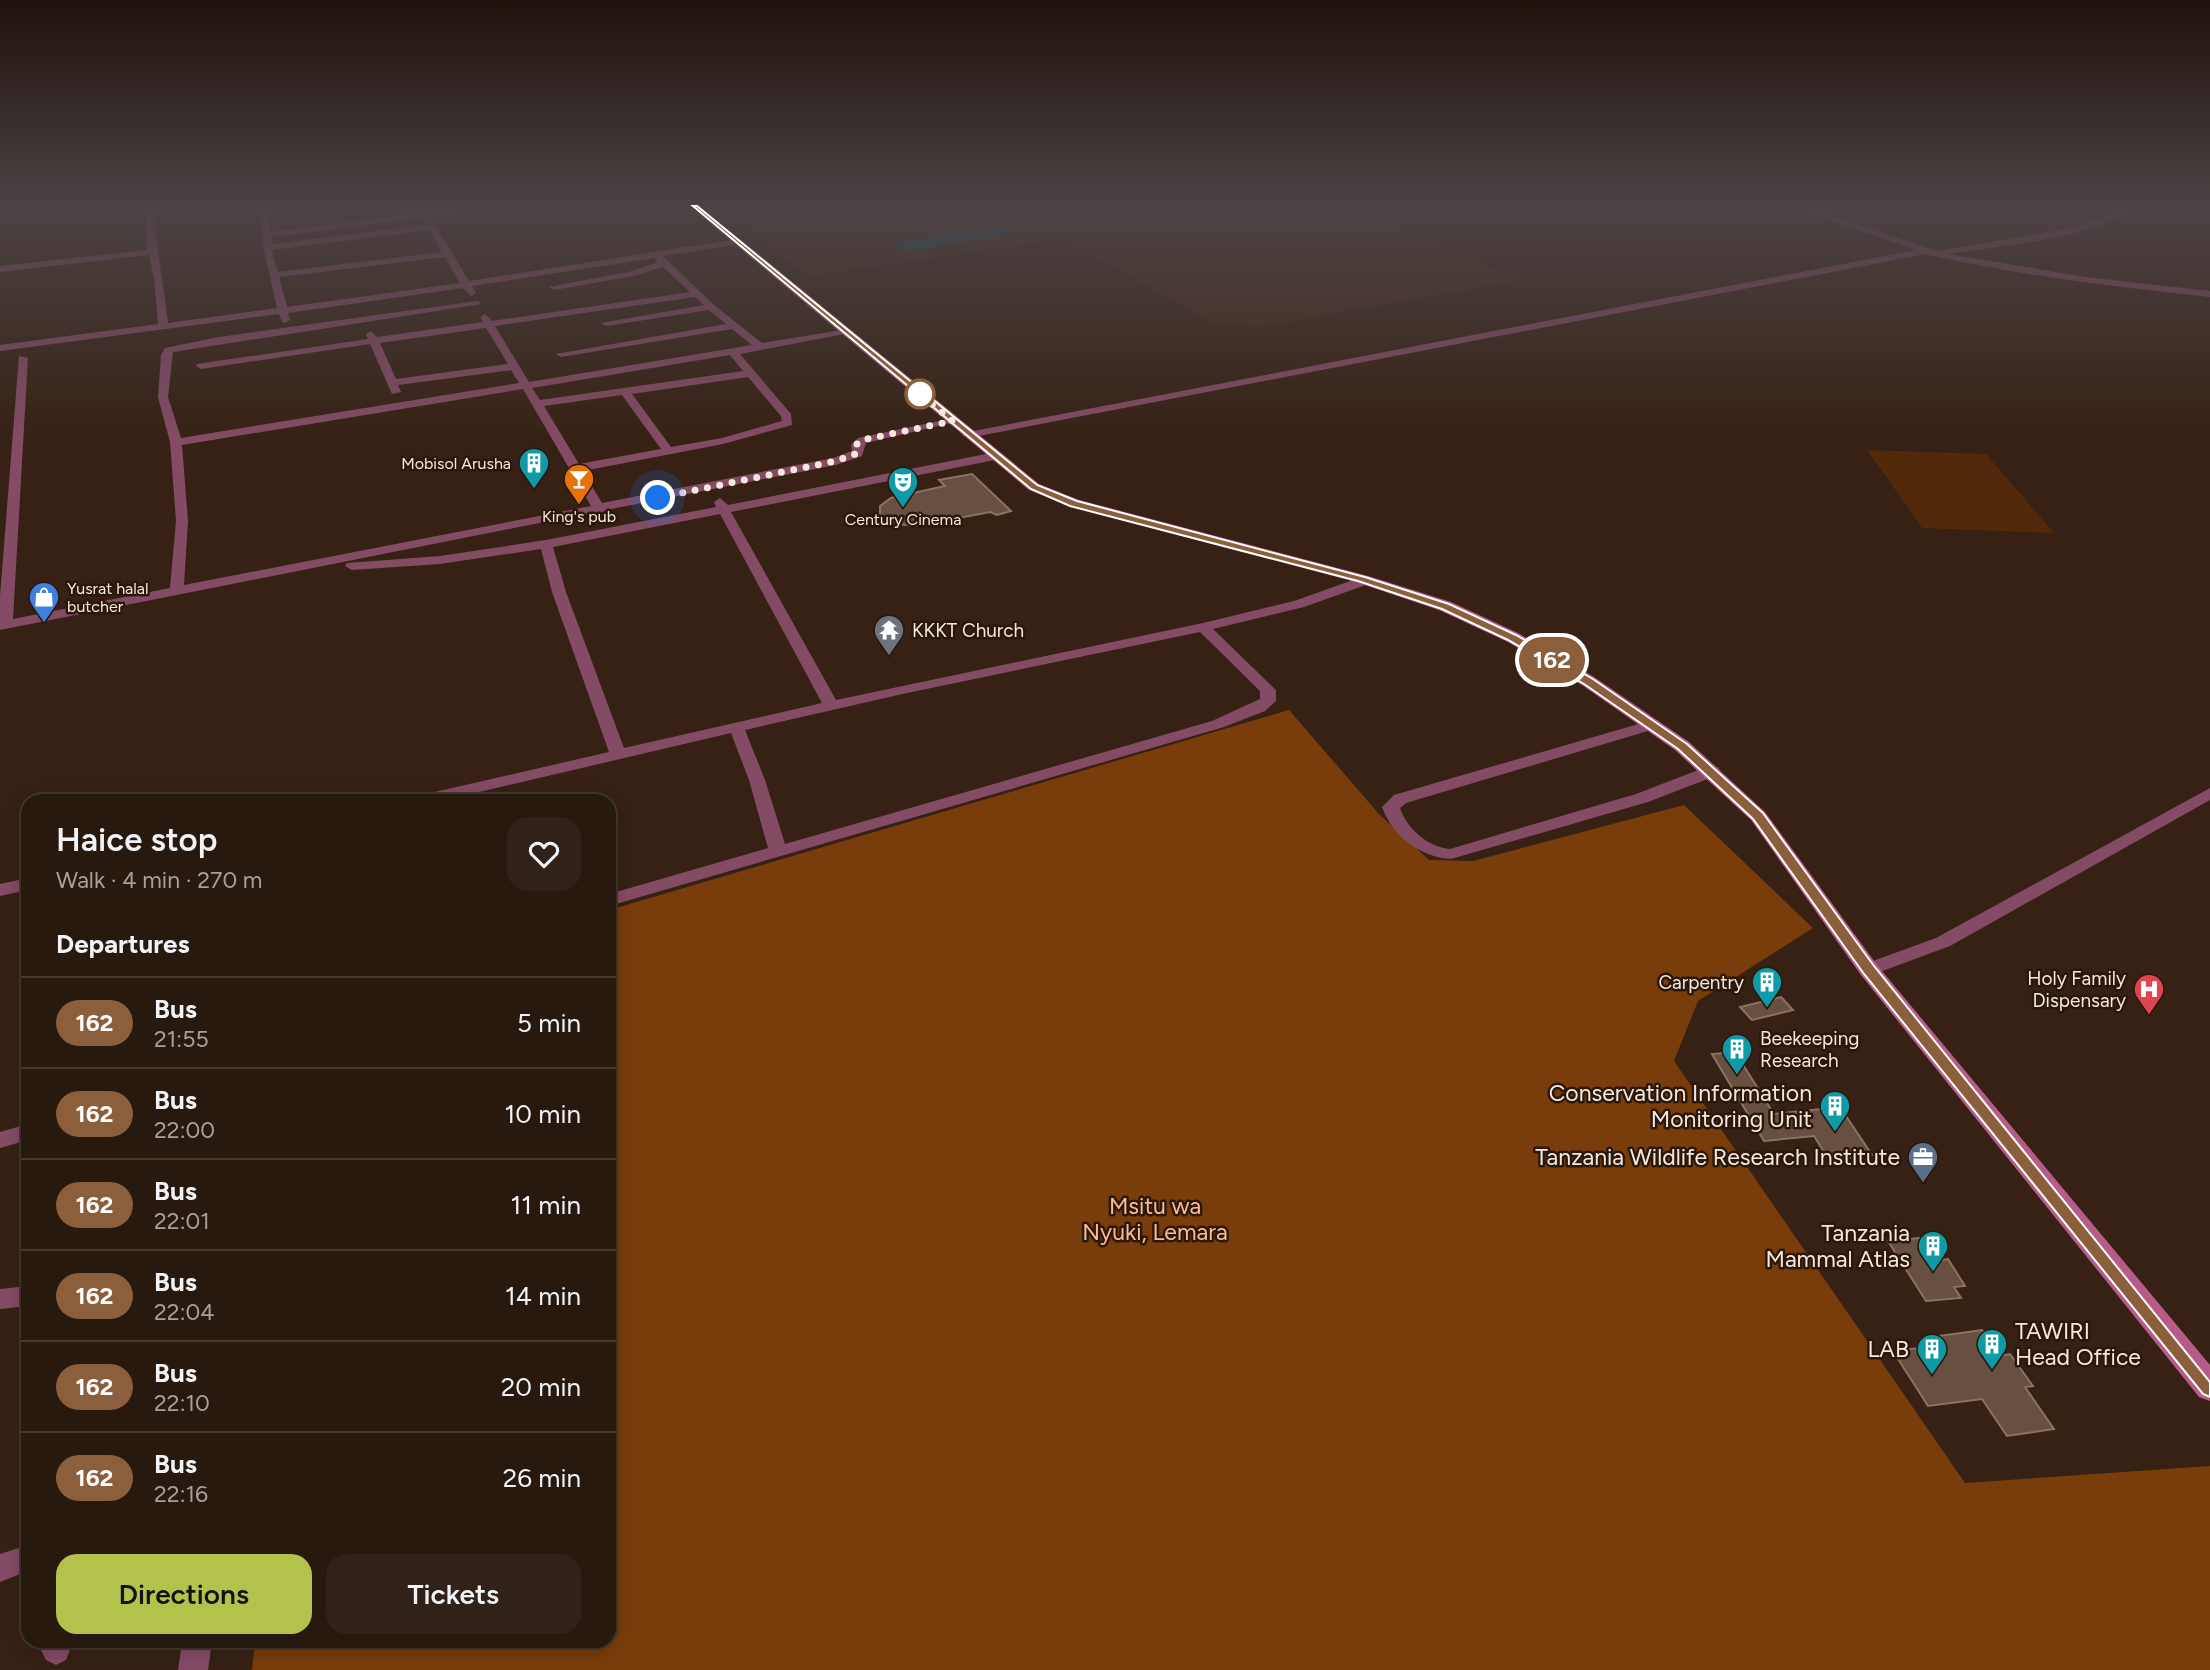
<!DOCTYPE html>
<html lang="en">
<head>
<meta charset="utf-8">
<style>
	body { margin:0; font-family:Figtree,sans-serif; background:#302218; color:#f1f3f6; height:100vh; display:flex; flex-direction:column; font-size:26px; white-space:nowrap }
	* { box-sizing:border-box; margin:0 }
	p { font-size:23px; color:#a5a09e }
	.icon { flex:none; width:38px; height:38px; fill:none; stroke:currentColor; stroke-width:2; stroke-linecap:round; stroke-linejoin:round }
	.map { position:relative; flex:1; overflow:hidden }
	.sheet { position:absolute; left:21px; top:794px; width:595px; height:854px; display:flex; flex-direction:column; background:#28190f; border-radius:21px; box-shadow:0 4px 18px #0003,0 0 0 2px #44382f }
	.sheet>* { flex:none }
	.badge { padding:0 14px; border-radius:23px; font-size:24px; line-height:46px }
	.you { position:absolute; width:35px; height:35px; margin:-18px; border:5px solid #fff; border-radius:50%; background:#1a73e8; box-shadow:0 0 0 10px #1a73e833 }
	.map>.badge { position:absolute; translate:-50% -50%; box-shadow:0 0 0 4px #fff }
	h2 { padding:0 35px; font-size:26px; line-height:63px }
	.round { display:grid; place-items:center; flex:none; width:74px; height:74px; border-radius:21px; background:#302218 }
	.headline { display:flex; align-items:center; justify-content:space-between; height:119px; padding:0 35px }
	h1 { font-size:33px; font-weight:600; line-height:52px }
	.cta { display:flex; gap:14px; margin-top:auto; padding:14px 35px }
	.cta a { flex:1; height:80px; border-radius:21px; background:#b3c24b; color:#111; font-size:28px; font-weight:600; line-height:80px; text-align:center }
	.cta a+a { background:#302218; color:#f1f3f6 }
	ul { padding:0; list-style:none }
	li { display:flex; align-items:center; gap:21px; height:91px; padding:0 35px; border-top:2px solid #44382f }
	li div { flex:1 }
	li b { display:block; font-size:26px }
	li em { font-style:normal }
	li .badge { min-width:77px; font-weight:700; text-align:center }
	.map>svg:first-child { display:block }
	.built { fill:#432817 }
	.green { fill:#52290a }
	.forest { fill:#793d0b }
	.water { fill:#004f66 }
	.building { fill:#674f41; stroke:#8b7363; stroke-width:2 }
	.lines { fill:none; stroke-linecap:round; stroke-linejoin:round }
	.street { fill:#844b65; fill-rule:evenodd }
	.secondary { fill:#b75c88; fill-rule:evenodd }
	.line { fill:#8b5e3c; stroke:#fff; stroke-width:2 }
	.walk { stroke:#f6e8df; stroke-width:7; stroke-dasharray:0 12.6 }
	.stop-dot { fill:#fff; stroke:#8b5e3c; stroke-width:3.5 }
	.labels { text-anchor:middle; stroke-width:5; stroke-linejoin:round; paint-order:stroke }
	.far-poi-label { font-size:16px; fill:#f6e8df; stroke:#2b180b }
	.poi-label { font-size:19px; fill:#f6e8df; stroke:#2b180b; text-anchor:start }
	.near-poi-label { font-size:23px; fill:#f6e8df; stroke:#2b180b; text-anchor:end }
	.near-park-label { font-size:23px; fill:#fcba90; stroke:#2b180b }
</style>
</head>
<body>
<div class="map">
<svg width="2210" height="1670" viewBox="0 0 2210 1670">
	<rect width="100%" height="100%" fill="#362114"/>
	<path class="built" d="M725 207H1353L1522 280 1252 328 1239 321 1217 325 1064 239 808 276Z"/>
	<path class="green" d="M1867 450 1986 454 2054 533 1922 528Z"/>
	<path class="forest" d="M1289 710 1379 814 1429 860 1473 861 1684 805 1813 928 1698 1001 1674 1061 1965 1483 2210 1466V1670H252L255 1642H609V910Z"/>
	<path class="water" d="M997 226H1005L1015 233 914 250H903L893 243Z"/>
	<g class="building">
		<path d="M972 474 1011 511 997 515 990 512 916 526 897 524 880 514V506L891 498 945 486 939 480Z"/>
		<path d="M1781 997 1793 1010 1752 1020 1740 1007Z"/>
		<path d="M1735 1052 1774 1114 1840 1107 1872 1155 1829 1160 1814 1136 1764 1141 1712 1054Z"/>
		<path d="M1919 1238 1934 1261 1948 1259 1965 1286 1954 1287 1961 1298 1926 1301 1888 1241Z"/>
		<path d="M1982 1330 2000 1356 2010 1354 2033 1386 2025 1387 2054 1429 2007 1436 1982 1399 1928 1406 1893 1351 1945 1345 1939 1336Z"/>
	</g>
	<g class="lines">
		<g class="street">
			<path d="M146 207H154C155 246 164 284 168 323L277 308 264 250 259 207H267L270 232 420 213 416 207H424L427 212 493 207 430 217 469 281 737 239 740 244 663 256 714 305 762 343 848 329V333L844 334 740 354 791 414 792 425 723 444 583 471 602 503 833 458 852 451 851 445 858 438 953 418 959 421 866 443 862 456 836 465 606 510 600 514 595 512 0 630V596L19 356 28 358 13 619 170 588 176 521 170 442 158 397 161 355 165 348 219 337 477 301 482 304 173 352 168 397 181 438 519 383 511 370 398 385 401 392 392 394 370 344 201 369 196 366 197 364 368 339 366 334 371 331 377 337 483 322 480 317 485 314 492 321 690 292 663 267 634 276 554 290 549 287 632 271 658 262 654 258 472 286 476 293 471 296 463 288 288 313 290 320 285 323 282 322 279 314 0 351V345L158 324 154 278 149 255 0 272V266L147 250ZM422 218 426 225 272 244 271 237ZM429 230 442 252 278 272 272 250ZM445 257 460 283 287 307 279 277ZM695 297 704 305 601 323 606 326 709 310 726 324 556 354 561 357 732 329 752 345 529 382 495 326ZM486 328 508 364 396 379 380 343ZM730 355 743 371 540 400 532 388ZM748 377 781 416 782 421 722 438 671 447 632 394ZM523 389 591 506 184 585 188 521 182 445ZM622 395 661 449 579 464 544 406Z"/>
			<path d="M1792 207H1804L1937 251 2066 229 2110 215 2125 207H2135C2094 240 2000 245 1948 254L2086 277 2210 291V297C2115 286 2019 276 1926 254L968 438 962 435 968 432 1916 250Z"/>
			<path d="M996 452 1002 456 1000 459 731 512 836 700 1203 623 1294 601 1353 580 1362 575 1369 579 1363 586 1304 607 1213 629 1276 690V701L1265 711 1224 727 609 906V894L768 848 749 780 731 733 437 802H405L413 797 609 752 552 592 541 549 440 564 352 570 345 566 347 563 440 556 546 540 716 507 714 502 720 498 728 505ZM720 514 822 703 624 748 566 592 553 547ZM1200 632 1260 691V699L1212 721 785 844 765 780 745 730 907 693Z"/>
			<path d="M1652 720 1660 725 1658 728 1406 803 1400 808C1407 829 1428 847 1450 849L1636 794 1706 767H1718L1720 771 1718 775 1648 802 1451 859C1420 857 1393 837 1382 807L1394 795Z"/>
			<path d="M2210 788V800L1950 946 1869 976 1862 975 1859 970 1862 965 1936 938Z"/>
			<path d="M28 878V890L0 896V884Z"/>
			<path d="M28 1124V1140L0 1148V1132Z"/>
			<path d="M28 1286V1306L0 1309V1289Z"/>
			<path d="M28 1545V1571L0 1582V1554Z"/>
			<path d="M43 1642H73L66 1660 56 1665 46 1660 41 1650Z"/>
			<path d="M182 1642H212L208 1670H178Z"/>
		</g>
		<path class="secondary" d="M690 207H701L1039 484 1079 500 1368 576 1451 602 1518 633 1594 677 1689 742 1765 812 1877 965 2210 1365V1401L2199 1397 1861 975 1751 820 1675 750 1582 685 1506 641 1439 610 1356 582 1069 506 1029 490Z"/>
	</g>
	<linearGradient id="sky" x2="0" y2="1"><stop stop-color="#1e120b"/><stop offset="0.47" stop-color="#4c4345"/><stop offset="1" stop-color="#4c4345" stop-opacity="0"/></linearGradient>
	<rect width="2210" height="441" fill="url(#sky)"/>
	<path class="line" d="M693 206H697L1037 485 1077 501 1365 577 1449 604 1516 635 1593 679 1687 744 1763 813 1874 966 2210 1382V1397L2203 1394 1864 974 1753 819 1678 749 1584 684 1508 640 1442 609 1358 581 1070 506 1031 489Z"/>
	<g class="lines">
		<path class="walk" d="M658 498 836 461 858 453 857 444 862 440 953 421 915 390 920 394"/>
	</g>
	<defs>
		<g id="building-pin" transform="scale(1.575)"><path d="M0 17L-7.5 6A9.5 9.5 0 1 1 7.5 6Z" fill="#0f9aa8" stroke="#2b180b"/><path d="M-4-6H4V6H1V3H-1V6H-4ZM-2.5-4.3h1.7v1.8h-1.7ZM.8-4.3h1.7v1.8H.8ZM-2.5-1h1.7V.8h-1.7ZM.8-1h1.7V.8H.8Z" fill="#fff"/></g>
		<g id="bar-pin" transform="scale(1.575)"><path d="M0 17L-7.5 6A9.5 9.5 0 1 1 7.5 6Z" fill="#e8710a" stroke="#2b180b"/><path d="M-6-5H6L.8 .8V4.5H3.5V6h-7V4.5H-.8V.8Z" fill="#fff"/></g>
		<g id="theatre-pin" transform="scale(1.575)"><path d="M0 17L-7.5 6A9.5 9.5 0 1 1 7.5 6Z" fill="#0f9aa8" stroke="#2b180b"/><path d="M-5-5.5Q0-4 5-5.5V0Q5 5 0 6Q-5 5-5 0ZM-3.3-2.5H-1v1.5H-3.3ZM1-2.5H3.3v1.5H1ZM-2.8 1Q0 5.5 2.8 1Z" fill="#fff"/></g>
		<g id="shop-pin" transform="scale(1.575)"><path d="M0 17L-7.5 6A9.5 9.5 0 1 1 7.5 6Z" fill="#3f7fe0" stroke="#2b180b"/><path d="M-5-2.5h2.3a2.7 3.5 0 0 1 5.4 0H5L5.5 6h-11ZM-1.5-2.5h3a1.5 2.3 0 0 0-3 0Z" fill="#fff"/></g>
		<g id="temple-pin" transform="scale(1.575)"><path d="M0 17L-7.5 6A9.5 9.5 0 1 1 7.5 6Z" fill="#6b7280" stroke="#2b180b"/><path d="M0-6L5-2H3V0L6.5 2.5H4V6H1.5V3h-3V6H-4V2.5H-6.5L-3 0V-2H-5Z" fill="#fff"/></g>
		<g id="hospital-pin" transform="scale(1.575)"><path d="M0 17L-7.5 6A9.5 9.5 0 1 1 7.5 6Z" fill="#e0444e" stroke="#2b180b"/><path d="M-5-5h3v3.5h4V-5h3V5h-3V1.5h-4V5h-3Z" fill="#fff"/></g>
		<g id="office-pin" transform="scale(1.575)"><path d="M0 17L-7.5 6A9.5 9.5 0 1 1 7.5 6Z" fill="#5c6f8a" stroke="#2b180b"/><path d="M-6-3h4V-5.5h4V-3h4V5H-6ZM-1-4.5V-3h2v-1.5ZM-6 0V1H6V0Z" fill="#fff"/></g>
	</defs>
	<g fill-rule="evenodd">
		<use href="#building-pin" x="534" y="463"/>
		<use href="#bar-pin" x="579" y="479"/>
		<use href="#theatre-pin" x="903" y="482"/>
		<use href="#shop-pin" x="44" y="597"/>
		<use href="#temple-pin" x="889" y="630"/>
		<use href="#building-pin" x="1767" y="982"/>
		<use href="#hospital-pin" x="2149" y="989"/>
		<use href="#building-pin" x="1737" y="1049"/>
		<use href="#building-pin" x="1835" y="1106"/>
		<use href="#office-pin" x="1923" y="1157"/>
		<use href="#building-pin" x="1933" y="1246"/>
		<use href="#building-pin" x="1992" y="1344"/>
		<use href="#building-pin" x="1932" y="1349"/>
	</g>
	<circle class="stop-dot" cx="920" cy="394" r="14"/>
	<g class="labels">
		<g class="far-poi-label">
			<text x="511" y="469" text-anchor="end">Mobisol Arusha</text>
			<text x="579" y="522">King's pub</text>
			<text x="903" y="525">Century Cinema</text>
			<text x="67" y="594" text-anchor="start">Yusrat halal<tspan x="67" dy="18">butcher</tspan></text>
		</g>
		<g class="poi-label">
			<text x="912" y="637">KKKT Church</text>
			<text x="2126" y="985" text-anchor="end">Holy Family<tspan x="2126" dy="22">Dispensary</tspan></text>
			<text x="1744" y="989" text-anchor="end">Carpentry</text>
			<text x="1760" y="1045">Beekeeping<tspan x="1760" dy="22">Research</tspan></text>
		</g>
		<g class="near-poi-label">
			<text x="1812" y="1101">Conservation Information<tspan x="1812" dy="26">Monitoring Unit</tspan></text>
			<text x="1900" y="1165">Tanzania Wildlife Research Institute</text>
			<text x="1910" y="1241">Tanzania<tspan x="1910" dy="26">Mammal Atlas</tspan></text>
			<text x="2015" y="1339" text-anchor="start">TAWIRI<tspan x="2015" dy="26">Head Office</tspan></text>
			<text x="1909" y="1357">LAB</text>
		</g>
		<g class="near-park-label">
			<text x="1155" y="1214">Msitu wa<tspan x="1155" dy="26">Nyuki, Lemara</tspan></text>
		</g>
	</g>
</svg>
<div class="you" style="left:658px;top:498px"></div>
<b class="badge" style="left:1552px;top:660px;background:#8b5e3c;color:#fff">162</b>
<section class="sheet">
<div class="headline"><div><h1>Haice stop</h1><p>Walk · 4 min · 270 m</p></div><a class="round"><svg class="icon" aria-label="heart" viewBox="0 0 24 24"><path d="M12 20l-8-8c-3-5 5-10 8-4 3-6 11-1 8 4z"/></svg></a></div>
<h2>Departures</h2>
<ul>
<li><span class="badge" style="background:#8b5e3c;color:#fff">162</span><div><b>Bus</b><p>21:55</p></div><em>5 min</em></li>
<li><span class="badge" style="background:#8b5e3c;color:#fff">162</span><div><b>Bus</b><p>22:00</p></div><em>10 min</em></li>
<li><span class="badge" style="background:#8b5e3c;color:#fff">162</span><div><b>Bus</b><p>22:01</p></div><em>11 min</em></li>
<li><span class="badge" style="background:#8b5e3c;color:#fff">162</span><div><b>Bus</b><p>22:04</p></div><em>14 min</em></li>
<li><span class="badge" style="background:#8b5e3c;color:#fff">162</span><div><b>Bus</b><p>22:10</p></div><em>20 min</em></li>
<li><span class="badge" style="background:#8b5e3c;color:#fff">162</span><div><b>Bus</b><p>22:16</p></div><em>26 min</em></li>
</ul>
<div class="cta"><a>Directions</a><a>Tickets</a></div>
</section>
</div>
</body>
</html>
